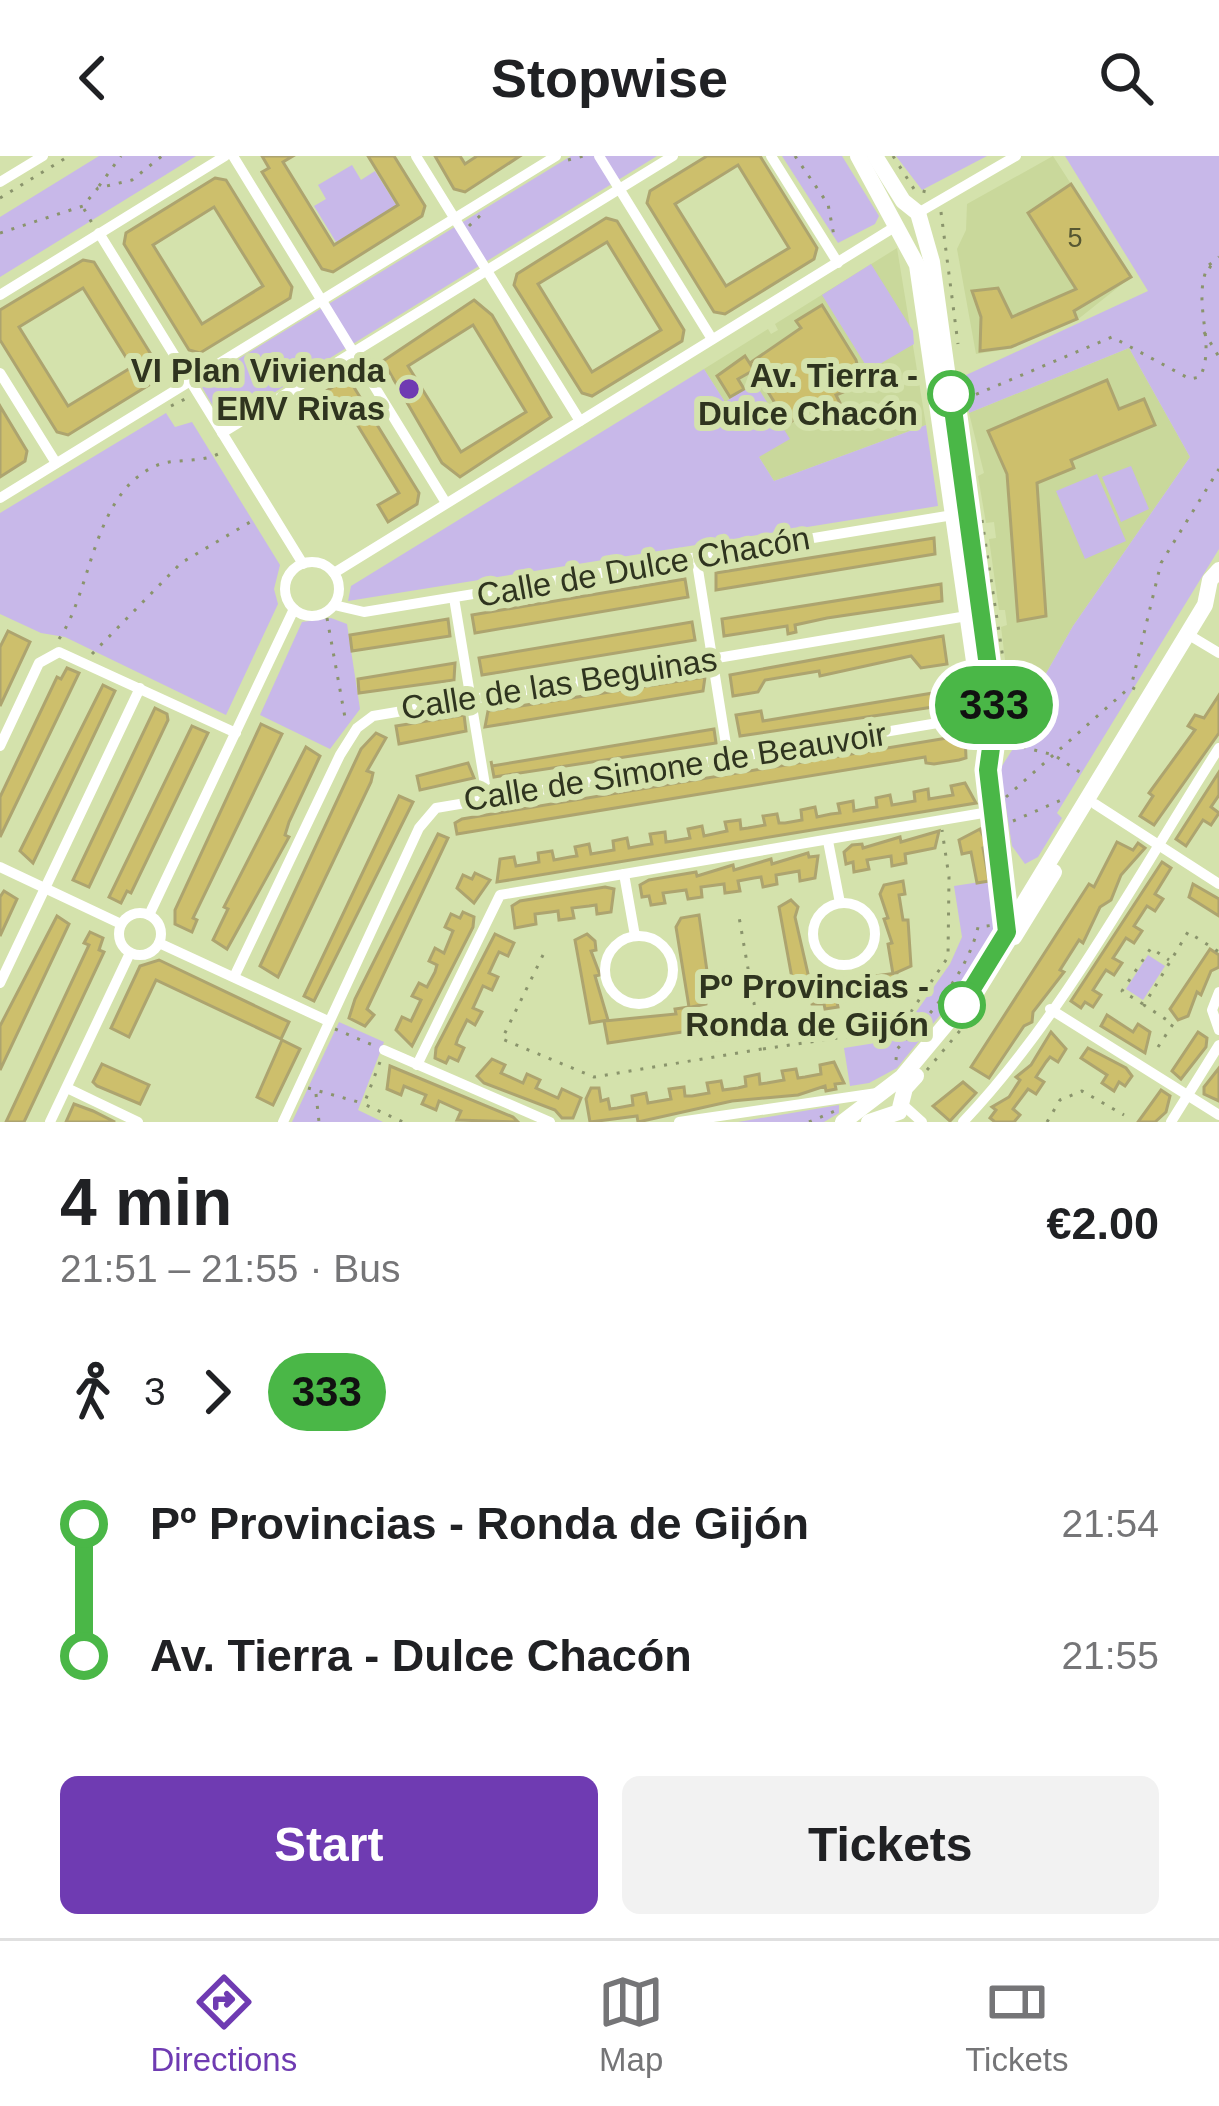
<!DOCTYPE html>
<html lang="en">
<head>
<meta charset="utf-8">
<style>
	body { margin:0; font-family:Arial,sans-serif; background:#f2f2f2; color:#202124; height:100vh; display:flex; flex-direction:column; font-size:45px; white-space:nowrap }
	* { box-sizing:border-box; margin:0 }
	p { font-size:39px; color:#757577 }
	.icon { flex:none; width:66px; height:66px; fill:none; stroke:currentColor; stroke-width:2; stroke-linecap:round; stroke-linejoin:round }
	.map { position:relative; height:966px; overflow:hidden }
	.details { display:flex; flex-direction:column; background:#fff; flex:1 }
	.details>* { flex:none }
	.badge { padding:0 24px; border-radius:39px; font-size:42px; line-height:78px }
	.map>.badge { position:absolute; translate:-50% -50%; box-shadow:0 0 0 6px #fff }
	.legs { display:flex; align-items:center; gap:18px; height:132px; padding:0 60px; font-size:39px }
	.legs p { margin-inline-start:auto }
	.head { display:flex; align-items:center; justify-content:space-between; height:204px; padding:0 60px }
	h1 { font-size:66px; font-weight:600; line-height:90px }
	.action { display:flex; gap:24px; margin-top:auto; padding:24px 60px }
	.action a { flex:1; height:138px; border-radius:18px; background:#6f3bb2; color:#fff; font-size:48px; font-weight:600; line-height:138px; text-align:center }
	.action a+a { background:#f2f2f2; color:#202124 }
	ul { padding:0 60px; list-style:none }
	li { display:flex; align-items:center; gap:42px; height:132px; font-size:45px }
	li i { display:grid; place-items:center; width:18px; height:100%; margin:0 15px; background:currentColor }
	li i::after { content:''; width:30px; height:30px; margin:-15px; border:9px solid; border-radius:50%; background:#fff }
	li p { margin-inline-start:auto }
	li:first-child i { background:linear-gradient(#0000 50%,currentColor 0) }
	li:last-child i { background:linear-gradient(currentColor 50%,#0000 0) }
	header { display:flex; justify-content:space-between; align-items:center; height:156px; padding:0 60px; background:#fff; font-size:54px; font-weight:600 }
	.tabs { display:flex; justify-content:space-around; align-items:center; height:168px; border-top:3px solid #e0e0e0; background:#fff; font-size:33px; color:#757577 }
	.tabs a { display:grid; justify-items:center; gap:6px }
	.tabs .active { color:#6f3bb2 }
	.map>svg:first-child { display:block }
	.built { fill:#c9d89b }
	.green { fill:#c8b8e9 }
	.building { fill:#cdbf6c; stroke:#ada46f; stroke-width:3; fill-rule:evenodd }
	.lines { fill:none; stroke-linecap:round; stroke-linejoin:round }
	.path { stroke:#8a946c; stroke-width:3; stroke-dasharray:3 9; stroke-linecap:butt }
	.street { stroke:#fff; stroke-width:10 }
	.secondary { stroke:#fff; stroke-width:16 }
	.line-1-casing { stroke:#fff; stroke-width:27 }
	.line-1 { stroke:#4ab747; stroke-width:18 }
	.poi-dot { fill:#6f3bb2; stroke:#d4e2ac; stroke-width:4.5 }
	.stop-1-dot { fill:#fff; stroke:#4ab747; stroke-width:6 }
	.labels { text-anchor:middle; stroke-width:12; stroke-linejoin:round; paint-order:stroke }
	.number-label { font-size:27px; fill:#565732 }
	.poi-label { font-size:33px; font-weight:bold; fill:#2f341f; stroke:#d4e2ac; text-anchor:end }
	.stop-label { font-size:33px; font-weight:bold; fill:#2f341f; stroke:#d4e2ac; text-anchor:end }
	.street-label { font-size:33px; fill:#2f341f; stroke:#d4e2ac }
</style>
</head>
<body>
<header><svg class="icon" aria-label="back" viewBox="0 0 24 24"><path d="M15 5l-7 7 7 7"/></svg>Stopwise<svg class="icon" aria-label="search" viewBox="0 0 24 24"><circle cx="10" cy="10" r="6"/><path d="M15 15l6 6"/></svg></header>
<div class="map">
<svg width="1219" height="966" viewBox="0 0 1219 966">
	<rect width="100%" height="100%" fill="#d4e2ac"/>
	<g class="built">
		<path d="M1053 0 1131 121 1077 164 1008 193 976 198 957 93 966 74 967 48Z"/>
		<path d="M897 92 926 269 774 325 704 213 768 173 771 178 778 174 775 168Z"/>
		<path d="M1129 192 1190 301 1073 470 1032 542 1011 552 1001 471 1007 469 1005 454H999L989 383 996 382 994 366 986 367 978 320 984 317 969 257Z"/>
	</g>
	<g class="green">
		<path d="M99 0H196L0 121V61Z"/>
		<path d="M571 0H657L228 265 221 264 202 231 204 224Z"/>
		<path d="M782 0H842L879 60 875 68 838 87Z"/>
		<path d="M896 0H987L922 34Z"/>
		<path d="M1065 0H1219V393L1057 657 1062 662 1038 701 1025 708 1012 690 1000 613 1016 588 1011 552 1032 542 1073 470 1190 301 1129 192 969 257 964 220 1148 135Z"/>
		<path d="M352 9 361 24 375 15 397 50 336 86 314 50 326 43 318 29Z"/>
		<path d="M871 108 913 175 914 188 873 212 865 208 822 139Z"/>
		<path d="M704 213 725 246 755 227 790 283 759 301 774 325 926 269 938 350 348 445 351 430Z"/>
		<path d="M166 257 175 271 192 266 280 409 274 433 278 448 226 559 65 481 41 477 0 458V357Z"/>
		<path d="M1131 310 1149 353 1121 366 1102 321Z"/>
		<path d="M1097 318 1126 385 1085 403 1056 335Z"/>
		<path d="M331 462 347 468 360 553 330 593 260 559 302 466Z"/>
		<path d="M993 724 997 768 945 853 897 912 869 927 850 930 844 892 888 885 909 866 950 808 962 781 954 730Z"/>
		<path d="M1148 799 1165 810 1143 844 1126 833Z"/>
		<path d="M339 866 384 886 358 954 383 966H292Z"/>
		<path d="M839 949V957L824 966H738Z"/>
	</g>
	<g class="building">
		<path d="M262 0H293L283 6 334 89 398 49 368 0H394L425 50 422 60 333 116 322 113 262 16 269 12Z"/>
		<path d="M435 0H460L465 8 477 0H520L465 36 454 33Z"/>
		<path d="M707 0H760L817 92 814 103 725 158 714 156 647 47 650 35ZM738 9 789 92 726 130 675 48Z"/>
		<path d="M215 22 226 24 292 131 290 142 200 197 189 194 124 88 126 77ZM214 51 263 130 202 168 153 89Z"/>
		<path d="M1071 28 1131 121 1074 155 1077 163 1011 191 980 195 981 161 972 135 998 132 1012 161 1076 133 1028 57Z"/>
		<path d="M606 62 617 65 684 174 682 185 592 240 582 237 514 129 517 118ZM607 86 661 174 592 216 538 128Z"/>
		<path d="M83 104 94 106 160 213 157 224 68 279 57 276 0 184V154ZM83 132 132 211 68 250 19 171Z"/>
		<path d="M474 144 492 159 551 261 460 321 442 307 383 205ZM473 169 526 256 461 296 408 210Z"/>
		<path d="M822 149 856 204 862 228 836 239 840 247 829 254 820 244 788 268 750 207 801 172 796 165Z"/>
		<path d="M745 200 754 214 738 223 744 233 730 241 717 220Z"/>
		<path d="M1107 224 1119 253 1144 243 1155 269 1071 304 1074 312 1037 327 1046 460 1018 465 1007 318 988 275Z"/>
		<path d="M341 226 352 228 419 337 417 348 388 366 378 349 399 337 344 247 323 260 313 243Z"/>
		<path d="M0 250 27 295 25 305 0 321Z"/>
		<path d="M934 382 935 398 716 434V417Z"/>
		<path d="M685 423 688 441 475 477 472 459Z"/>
		<path d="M941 428 942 445 827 462 795 469 796 476 788 478 787 470 724 480 722 463Z"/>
		<path d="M448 463 450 480 352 495 350 479Z"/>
		<path d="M692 466 695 484 482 519 479 502Z"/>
		<path d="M8 475 30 486 0 550V491Z"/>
		<path d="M943 480 947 508 921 512 911 500 820 520 819 515 765 524 758 536 733 540 730 519Z"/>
		<path d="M455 507 454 524 359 537 358 523Z"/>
		<path d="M67 512 79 517 0 681V641L57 521 61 523Z"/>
		<path d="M705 521 703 535 485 571 488 555Z"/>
		<path d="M103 529 115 535 33 707 20 695Z"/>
		<path d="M957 533 959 545 953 548 740 580 736 559 761 555 763 565Z"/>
		<path d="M1219 539V577L1154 669 1140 660 1153 640 1149 637 1195 574 1188 570 1195 559 1204 562Z"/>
		<path d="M155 552 167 558 168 564 89 731 73 724Z"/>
		<path d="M464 559 466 575 399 588 396 570Z"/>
		<path d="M261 568 282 578 193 762 197 764 192 776 175 768V754Z"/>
		<path d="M192 570 208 577 131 737 127 735 121 747 109 741Z"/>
		<path d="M714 573 716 587 494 621 491 605 492 610Z"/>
		<path d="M376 577 386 582 367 615 373 617 371 626 278 821 260 810 361 593Z"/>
		<path d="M965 579 966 602 959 604 934 608 926 607 925 601 457 678 455 667 462 663Z"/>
		<path d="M306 591 320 600 289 666 285 679 289 681 227 793 213 784 228 753 224 751Z"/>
		<path d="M468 607 474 622 420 634 417 620Z"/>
		<path d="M1219 616V639L1211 651 1219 657 1211 669 1203 664 1186 690 1176 683Z"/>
		<path d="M965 627 976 647 497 726 500 703 514 701 516 710 539 706 538 697 552 695 554 704 570 701 577 700 575 691 589 688 591 698 614 694 613 685 627 682 629 692 645 689 652 688 650 678 665 676 666 686 673 685 690 682 688 673 702 670 704 680 727 675 725 666 740 664 741 673 748 672 765 669 763 660 777 658 779 667H785L802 664 801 654 815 651 817 661 831 658 840 657 838 648 853 645 854 655 869 652 877 651 876 642 890 639 892 649 898 648 915 645 914 636 928 633 929 643 953 639 951 630Z"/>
		<path d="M399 640 413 646 314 845 304 840Z"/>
		<path d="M980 673 988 690 983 692 989 725 977 727 971 696 962 698 959 684Z"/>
		<path d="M939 675 935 692 905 698 906 707 892 710 891 700 867 704 869 713 854 716 853 706 846 708 844 696 852 689 862 688 863 692 900 681 901 686Z"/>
		<path d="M438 678 448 682 367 853 374 859 365 870 349 862 355 843Z"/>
		<path d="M1117 686 1133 694 1138 687 1145 692 1121 719 1111 744 1100 751 1083 787 1079 784 1060 814 1064 816 1033 856 1032 866 1024 870 989 922 971 911 1089 728 1094 731Z"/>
		<path d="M808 697 809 701 818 700 815 722 800 725 799 715 776 719 777 728 763 731 761 721 754 722 738 725 740 735 725 737 724 728 701 731 702 741 688 743 686 734 663 737 665 747 651 749 649 740 642 741 640 729 649 724 696 716 697 720 733 709 734 714 771 703 772 708Z"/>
		<path d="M1162 706 1171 712 1155 738 1163 743 1155 755 1147 750 1134 770 1142 775 1134 787 1126 782 1117 796 1113 802 1122 807 1114 819 1106 814 1102 820 1093 834 1101 839 1093 851 1085 846 1081 852 1071 845Z"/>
		<path d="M475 717 490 724 474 747 457 732 463 719 472 723Z"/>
		<path d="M903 725 905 738 899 739 903 764H908L911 810 893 818 888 788 892 787 884 763 888 762 880 738 884 729Z"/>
		<path d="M1193 728 1219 743V760L1189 741Z"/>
		<path d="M605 731 614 733 611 756 597 758 596 749 589 750 572 752 574 762 559 764 558 755 551 756 535 758 536 768 515 772 512 750 520 745Z"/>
		<path d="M4 735 17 743 0 780V741Z"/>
		<path d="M791 744 798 751 795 761 811 831 794 833 779 751Z"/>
		<path d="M463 756 474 761 473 771 412 890 396 874 402 861 411 865 421 844 412 840 419 827 427 831 435 816 437 809 429 805 435 792 444 797 453 775 445 771 451 758 460 762Z"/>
		<path d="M699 759 708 822 706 848 692 851 696 874 608 887 604 865 676 858 675 853 689 851 676 771 681 762Z"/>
		<path d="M57 760 69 768 0 914V870Z"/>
		<path d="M90 776 103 782 99 794 104 796 24 966H6L89 789 84 787Z"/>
		<path d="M495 778 514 787 508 800 499 796 496 802 489 817 498 821 492 834 483 830 473 852 482 856 475 869 467 864 458 882 456 888 464 892 458 905 449 901 446 907 435 902 436 892Z"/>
		<path d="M587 778 595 785 596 794 591 795 600 819 595 820 608 864 590 867 575 784Z"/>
		<path d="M1210 793 1219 799V811L1211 815 1201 839 1197 836 1188 860 1178 864 1170 853Z"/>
		<path d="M159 804 289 866 281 883 156 824 129 881 111 872 140 810Z"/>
		<path d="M897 817 895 836 837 846 838 851 825 853 824 848H812L809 831 868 826 867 821Z"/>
		<path d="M1107 859 1133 876 1138 868 1150 876 1145 897 1101 870Z"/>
		<path d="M1051 876 1066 893 1058 906 1050 901 1046 906 1036 921 1044 926 1036 938 1028 933 1013 953 1020 959 1014 966H995L990 962 996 954 992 951 1009 941 1020 924 1016 921 1031 909Z"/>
		<path d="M1198 876 1207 882 1206 891 1181 923 1172 915Z"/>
		<path d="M282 884 300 893 273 949 257 941Z"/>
		<path d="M1088 892 1126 912 1132 920 1125 930 1119 926 1114 935 1102 927 1107 919 1081 902Z"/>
		<path d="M492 903 505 909 501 917 523 927 527 918 540 924 536 932 558 942 562 933 581 942 573 962H562L555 954 484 927 477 920Z"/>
		<path d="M834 906 844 927 835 928 836 933 826 935 825 930 798 939 732 945 638 966 637 960 590 966 586 943 591 932H599L601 945 608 943 610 953 617 952 633 949 632 940 646 937 648 947 671 943 669 933 684 931 685 940H692L709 937 707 927 721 925 723 934 738 932 746 930 745 921 759 918 760 928 767 927 784 924 782 915 796 913 798 922 805 921 821 918 820 909Z"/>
		<path d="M102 908 149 929 140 948 97 930 93 926Z"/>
		<path d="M390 910 513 961 518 966 457 964 461 955 439 945 436 954 422 948 426 939 411 933 404 930 401 939 387 933Z"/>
		<path d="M1219 912V945L1204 938V931Z"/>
		<path d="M963 926 976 937 950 965 933 950Z"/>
		<path d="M1161 934 1170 940 1166 956 1155 966H1138Z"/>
		<path d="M74 948 93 955 115 966H66Z"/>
	</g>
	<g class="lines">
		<g class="path">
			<path d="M795 0 828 48 834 80"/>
			<path d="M893 0 914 33 931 37"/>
			<path d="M568 4 584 0"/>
			<path d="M99 30 121 0"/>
			<path d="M0 42 69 0"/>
			<path d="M84 53 92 67"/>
			<path d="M941 56 958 188"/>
			<path d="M469 70 484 56"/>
			<path d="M0 77 83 50 98 32 132 24 162 0"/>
			<path d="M1209 109 1219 101"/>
			<path d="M1204 176 1219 201"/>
			<path d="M965 243 1112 181 1190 223 1200 221C1217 187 1191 147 1208 110L1219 115"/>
			<path d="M171 250 189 241"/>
			<path d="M982 364 1016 588"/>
			<path d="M327 462 346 567"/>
			<path d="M59 483C92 435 92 341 153 311 173 301 197 308 218 298"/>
			<path d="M92 498 181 407 257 362"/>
			<path d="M1135 533 1131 531 1161 407 1219 313"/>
			<path d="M1011 588 1054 599 1084 619"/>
			<path d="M1006 641 1129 532"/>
			<path d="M1013 665 1066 642"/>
			<path d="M543 799 502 883 594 921 762 893 738 755"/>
			<path d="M1143 848 1122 835 1151 792 1169 804"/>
			<path d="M335 873 375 890"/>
			<path d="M1158 891 1173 868 1144 849 1188 776 1219 796"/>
			<path d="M763 893 885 875 906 863 948 801 949 721 942 674"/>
			<path d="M896 904 897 893C929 861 968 816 978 771L995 769"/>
			<path d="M380 906 364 948 403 966"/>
			<path d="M927 914 963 871"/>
			<path d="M308 932 362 947"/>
			<path d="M316 938 319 966"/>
			<path d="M809 966 835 955"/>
			<path d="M1047 966 1060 944 1082 935 1124 959"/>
		</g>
		<g class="street">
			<path d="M233 0 446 347"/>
			<path d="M416 0 580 265"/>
			<path d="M599 0 712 183"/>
			<path d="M771 0 838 107"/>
			<path d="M0 26 43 0"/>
			<path d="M918 57 1016 0"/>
			<path d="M99 77 303 408"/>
			<path d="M0 139 225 0"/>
			<path d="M0 217 56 307"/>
			<path d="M222 277 673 0"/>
			<path d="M0 342 556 0"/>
			<path d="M696 401 728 601"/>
			<circle cx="312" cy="433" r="27"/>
			<path d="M334 417 893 72"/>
			<path d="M454 442 487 641"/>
			<path d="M334 449 364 456 953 359"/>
			<path d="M1194 482 1219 497"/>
			<path d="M0 590 39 507 59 496 236 577"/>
			<path d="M1095 648 1219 728"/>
			<path d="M828 685 840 747"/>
			<path d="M0 711 121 768"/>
			<path d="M624 718 635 780"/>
			<circle cx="844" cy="778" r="31"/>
			<circle cx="140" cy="778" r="21"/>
			<path d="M149 759 294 453"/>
			<circle cx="639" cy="814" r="34"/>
			<path d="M159 787 326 864"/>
			<path d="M234 821 340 599 357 572 373 560 967 460"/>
			<path d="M0 827 140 532"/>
			<path d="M1219 836 1212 854 1219 874"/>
			<path d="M1050 853 1219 959"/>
			<path d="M384 894 550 966"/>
			<path d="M417 909 500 739 995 655"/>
			<path d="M67 932 138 966"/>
			<path d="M902 948 922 966"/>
			<path d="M50 966 130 797"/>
			<path d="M283 966 419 672 436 652 979 560"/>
			<path d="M679 966 877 937"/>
			<path d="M963 966C1063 861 1140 715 1219 592"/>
			<path d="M1171 966 1219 889"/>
		</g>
		<g class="secondary">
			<path d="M858 0 917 109 1002 700 1007 775"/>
			<path d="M875 0 903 45 918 57 932 106 995 562 990 601"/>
			<path d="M1014 781 1054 716"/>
			<path d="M843 966 902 921 962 849 1205 449 1210 424 1219 414"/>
			<path d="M869 966 899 956 905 932 916 920"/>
		</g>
	</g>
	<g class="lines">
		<g class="line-1-casing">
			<path id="line-1" d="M951 238 995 562 988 614 1007 776 962 849"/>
		</g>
		<use href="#line-1" class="line-1"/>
	</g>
	<circle class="poi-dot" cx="409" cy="233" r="12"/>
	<g class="stop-1-dot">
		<circle cx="951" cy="238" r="21"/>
		<circle cx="962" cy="849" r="21"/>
	</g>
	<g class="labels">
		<g class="number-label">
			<text x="1075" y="91">5</text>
		</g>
		<g class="poi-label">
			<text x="385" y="226">VI Plan Vivienda<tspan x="385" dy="38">EMV Rivas</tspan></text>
		</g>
		<g class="stop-label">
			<text x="918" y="231">Av. Tierra -<tspan x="918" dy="38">Dulce Chacón</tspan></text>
			<text x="929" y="842">Pº Provincias -<tspan x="929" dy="38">Ronda de Gijón</tspan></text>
		</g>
		<g class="street-label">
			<text transform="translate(643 410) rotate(-10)" y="12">Calle de Dulce Chacón</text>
			<text transform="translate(559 527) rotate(-9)" y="12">Calle de las Beguinas</text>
			<text transform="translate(675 610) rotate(-9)" y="12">Calle de Simone de Beauvoir</text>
		</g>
	</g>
</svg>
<b class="badge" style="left:994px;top:549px;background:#4ab747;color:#111">333</b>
</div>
<section class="details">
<div class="head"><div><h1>4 min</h1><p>21:51 – 21:55 · Bus</p></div><b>€2.00</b></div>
<div class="legs"><svg class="icon" aria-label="walk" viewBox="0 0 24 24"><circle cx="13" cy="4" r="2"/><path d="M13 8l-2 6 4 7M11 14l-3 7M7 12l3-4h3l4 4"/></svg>3<svg class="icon" aria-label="forward" viewBox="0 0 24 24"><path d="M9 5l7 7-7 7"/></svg><b class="badge" style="background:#4ab747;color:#111">333</b></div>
<ul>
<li><i style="color:#4ab747"></i><b>Pº Provincias - Ronda de Gijón</b><p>21:54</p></li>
<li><i style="color:#4ab747"></i><b>Av. Tierra - Dulce Chacón</b><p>21:55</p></li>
</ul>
<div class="action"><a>Start</a><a>Tickets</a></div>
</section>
<nav class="tabs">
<a class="active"><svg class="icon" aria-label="directions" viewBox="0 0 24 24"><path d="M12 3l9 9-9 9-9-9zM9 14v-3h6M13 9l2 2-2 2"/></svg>Directions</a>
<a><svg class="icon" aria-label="map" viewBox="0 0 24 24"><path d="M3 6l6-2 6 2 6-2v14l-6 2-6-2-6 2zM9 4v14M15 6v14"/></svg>Map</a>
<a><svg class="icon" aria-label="tickets" viewBox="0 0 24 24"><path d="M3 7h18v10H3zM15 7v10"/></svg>Tickets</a>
</nav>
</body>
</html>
